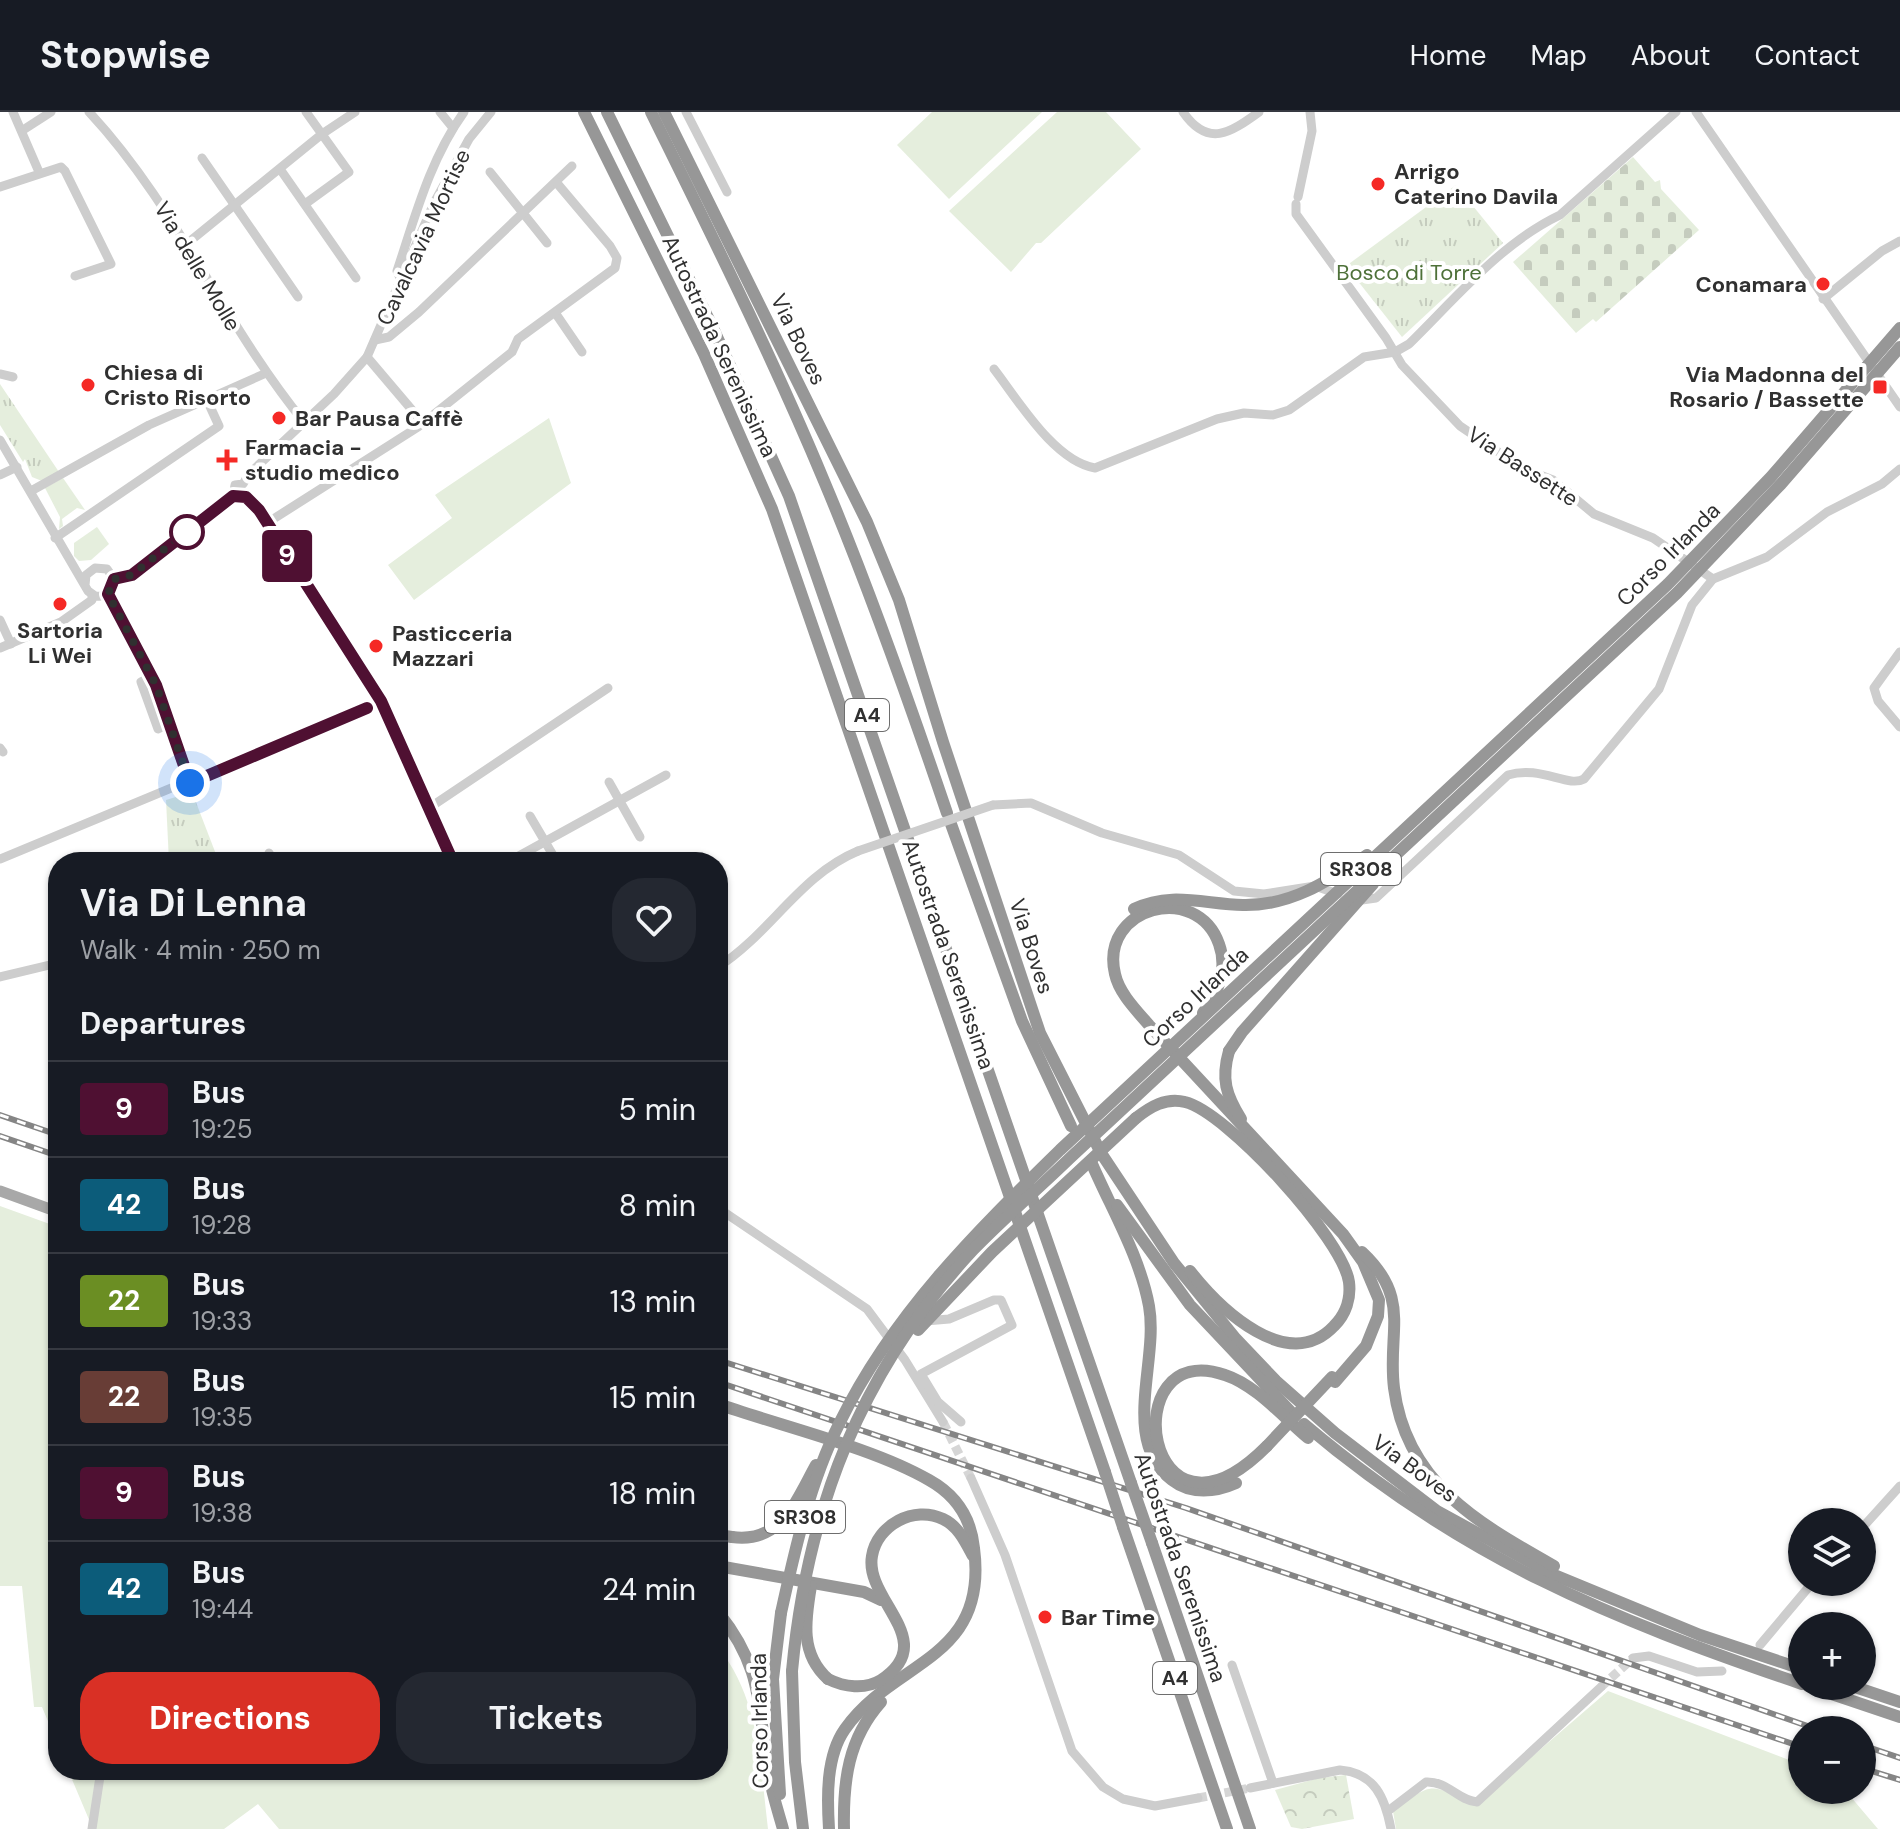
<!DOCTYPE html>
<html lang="en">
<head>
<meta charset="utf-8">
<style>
	body { margin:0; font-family:"DM Sans",sans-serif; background:#242831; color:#f1f3f6; height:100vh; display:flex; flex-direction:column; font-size:30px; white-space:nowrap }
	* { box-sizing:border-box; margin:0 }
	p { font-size:26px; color:#9ea1a6 }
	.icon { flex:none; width:44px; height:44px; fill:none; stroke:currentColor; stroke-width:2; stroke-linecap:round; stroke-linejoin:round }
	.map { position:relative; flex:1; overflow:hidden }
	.panel { position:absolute; left:48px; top:740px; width:680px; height:928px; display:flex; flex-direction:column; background:#171b24; border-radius:32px; box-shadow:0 2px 6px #0004 }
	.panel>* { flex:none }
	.badge { padding:0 16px; border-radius:6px; font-size:28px; line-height:52px }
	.fabs { position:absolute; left:1788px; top:1396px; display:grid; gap:16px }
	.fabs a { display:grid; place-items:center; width:88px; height:88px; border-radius:50%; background:#171b24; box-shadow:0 2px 6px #0004; font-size:40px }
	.you { position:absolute; width:40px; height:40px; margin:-20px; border:6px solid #fff; border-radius:50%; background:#1a73e8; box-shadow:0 0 0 12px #1a73e833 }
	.map>.badge { position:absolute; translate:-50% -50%; box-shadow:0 0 0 4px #fff }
	h2 { padding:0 32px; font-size:30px; line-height:72px }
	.round { display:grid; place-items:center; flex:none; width:84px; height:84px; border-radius:32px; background:#242831 }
	.overview { display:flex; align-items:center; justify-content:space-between; height:136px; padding:0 32px }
	h1 { font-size:38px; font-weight:700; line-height:60px }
	.button { display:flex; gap:16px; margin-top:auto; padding:16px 32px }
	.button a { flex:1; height:92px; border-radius:32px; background:#d93025; color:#fff; font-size:32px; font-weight:700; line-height:92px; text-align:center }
	.button a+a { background:#242831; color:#f1f3f6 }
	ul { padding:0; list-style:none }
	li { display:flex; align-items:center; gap:24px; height:96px; padding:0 32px; border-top:2px solid #363941 }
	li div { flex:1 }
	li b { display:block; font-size:30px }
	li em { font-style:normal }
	li .badge { min-width:88px; font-weight:700; text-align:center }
	header { display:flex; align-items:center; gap:48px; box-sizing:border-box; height:112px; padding:0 40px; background:#171b24; border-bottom:2px solid #363941 }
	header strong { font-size:38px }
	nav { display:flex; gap:44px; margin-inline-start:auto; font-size:28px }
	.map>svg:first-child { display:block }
	.grass { fill:#e5eedd }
	.forest { fill:url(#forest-crowns) }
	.cemetery { fill:url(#cemetery-stones) }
	.park { fill:url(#park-tufts) }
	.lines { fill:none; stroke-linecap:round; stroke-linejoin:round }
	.minor-tunnel { stroke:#d6d6d6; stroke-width:9; stroke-dasharray:9 4.5; stroke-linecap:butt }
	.minor { stroke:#cdcdcd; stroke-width:9 }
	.major { stroke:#a8a8a8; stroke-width:11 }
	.highway { stroke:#979797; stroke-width:12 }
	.rail-casing { stroke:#858585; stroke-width:6 }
	.rail { stroke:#fff; stroke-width:3; stroke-dasharray:9; stroke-linecap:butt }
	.minor-bridge { stroke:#cdcdcd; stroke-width:9 }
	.highway-bridge { stroke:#979797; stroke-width:12 }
	.line-casing { stroke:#fff; stroke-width:18 }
	.line { stroke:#4f1032; stroke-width:12 }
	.walk { stroke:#303030; stroke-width:8; stroke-dasharray:0 14.4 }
	.poi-dot { fill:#f52925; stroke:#fff; stroke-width:3 }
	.stop-dot { fill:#fff; stroke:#4f1032; stroke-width:4 }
	.labels { text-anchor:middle; stroke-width:8; stroke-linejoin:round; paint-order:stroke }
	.shield { fill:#fff; stroke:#6e6e6e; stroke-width:2 }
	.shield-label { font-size:20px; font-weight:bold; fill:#303030 }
	.poi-label { font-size:22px; font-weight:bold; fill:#303030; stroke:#fff; text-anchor:start }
	.street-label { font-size:22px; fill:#303030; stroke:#fff }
	.park-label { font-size:22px; fill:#4e7139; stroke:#fff }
</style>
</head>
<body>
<header>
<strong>Stopwise</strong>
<nav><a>Home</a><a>Map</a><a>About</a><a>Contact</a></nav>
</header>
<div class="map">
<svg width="1900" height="1717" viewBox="0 0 1900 1717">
	<defs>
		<pattern id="forest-crowns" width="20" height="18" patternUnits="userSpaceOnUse" patternTransform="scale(2)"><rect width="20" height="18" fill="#e5eedd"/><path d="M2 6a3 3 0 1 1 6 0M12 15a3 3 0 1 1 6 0" fill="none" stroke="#c5ccbe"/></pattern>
		<pattern id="cemetery-stones" width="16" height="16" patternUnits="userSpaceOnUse" patternTransform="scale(2)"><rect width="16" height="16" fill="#e5eedd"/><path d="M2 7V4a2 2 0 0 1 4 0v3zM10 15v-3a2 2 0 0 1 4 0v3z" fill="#c5ccbe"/></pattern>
		<pattern id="park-tufts" width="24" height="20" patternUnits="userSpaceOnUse" patternTransform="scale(2)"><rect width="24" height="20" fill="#e5eedd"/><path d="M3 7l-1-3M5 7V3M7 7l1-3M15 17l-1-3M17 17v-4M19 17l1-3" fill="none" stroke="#c5ccbe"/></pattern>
	</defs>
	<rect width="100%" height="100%" fill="#fff"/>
	<g class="grass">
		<path d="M932 0H1042L949 87 897 33Z"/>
		<path d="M1057 0H1106L1141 37 1041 131H1036L1011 160 949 99Z"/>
		<path d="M549 306 571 371 414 488 388 453 452 406 435 383Z"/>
		<path d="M63 366 85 398 77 396 62 407 63 414 59 417 60 405 45 376Z"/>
		<path d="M97 415 109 432 91 448 79 449 74 444V431Z"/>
		<path d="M0 1094 58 1115V1633L42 1595H34L22 1474H0Z"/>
		<path d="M718 1535C760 1587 760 1653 768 1717H279L258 1692 224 1717H93L68 1658H718Z"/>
		<path d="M1608 1579 1802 1653V1678H1845L1878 1717H1396L1393 1699C1428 1674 1430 1667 1468 1692L1535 1642Z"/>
	</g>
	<path class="forest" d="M1346 1663 1354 1707 1302 1717 1291 1715 1275 1678 1319 1666Z"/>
	<path class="cemetery" d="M1633 45 1655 70 1660 68 1661 77 1699 118 1596 210 1593 207 1576 221 1513 150Z"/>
	<g class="park">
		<path d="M1456 73 1503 131 1402 225 1346 154Z"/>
		<path d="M0 272 59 360 42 369 32 365 25 347 23 350 0 313Z"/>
		<path d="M192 680 219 750H169L166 688Z"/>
	</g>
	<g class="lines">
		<g class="minor-tunnel">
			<path d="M943 1310 971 1366"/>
			<path d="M1601 1575 1633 1546"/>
			<path d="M1198 1686 1250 1676"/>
		</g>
		<g class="minor">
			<path d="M13 0 39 60"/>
			<path d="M89 0C175 92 224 212 304 310"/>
			<path d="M440 0 453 16"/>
			<path d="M686 0 727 80"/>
			<path d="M1183 0C1208 36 1230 21 1259 0"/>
			<path d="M1696 0 1900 295"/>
			<path d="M23 18 51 0"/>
			<path d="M202 46 298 185"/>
			<path d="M280 57 356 166"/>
			<path d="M490 60 547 131"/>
			<path d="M0 75 61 55 65 59 111 152 75 164"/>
			<path d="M1298 85 1312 19 1310 0"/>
			<path d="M305 92 349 60 306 0"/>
			<path d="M1296 92V102L1386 226 1402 253 1460 314 1522 356 1553 368 1594 402 1653 426 1713 467"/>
			<path d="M184 134 322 22 355 0"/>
			<path d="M400 166 397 159C415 105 430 47 464 0"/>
			<path d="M1823 187 1882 139 1900 129"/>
			<path d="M556 202 582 240"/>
			<path d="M375 228 389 225 419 200 572 54"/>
			<path d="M367 245 423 311"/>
			<path d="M994 257C1018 288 1054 349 1095 356L1217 307 1244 301 1273 303 1289 298 1364 245 1395 240 1409 232C1455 187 1501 131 1560 103L1676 0"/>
			<path d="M0 262 13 265"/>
			<path d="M0 328 88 479 95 484C107 486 114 479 114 467L107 457 95 456 86 463 85 473"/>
			<path d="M0 363 17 355"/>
			<path d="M31 379 149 313 264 262"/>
			<path d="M233 384 235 373 243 372 249 362 334 282 367 245 434 91 469 27 491 0"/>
			<path d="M246 385 259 398 381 589 453 750"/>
			<path d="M267 411 418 315 512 240 518 227 615 156 617 146 610 134 556 70"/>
			<path d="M55 426 219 314 207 288"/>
			<path d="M114 467 132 463 220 393 236 386"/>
			<path d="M108 482 152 564 190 671"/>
			<path d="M0 508 11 532"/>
			<path d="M0 536 61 510 92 488V483"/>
			<path d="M1900 540 1874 576 1878 589 1900 615"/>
			<path d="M152 564 141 570 158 617 169 612"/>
			<path d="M0 636 3 640"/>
			<path d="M609 670 640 725"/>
			<path d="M993 693 1031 691 1102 721 1179 743 1234 779 1264 782 1315 774 1338 782"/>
			<path d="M429 696 608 576"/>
			<path d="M530 704 557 750"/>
			<path d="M269 741 274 750"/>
			<path d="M0 747 381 589"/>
			<path d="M508 750 666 663"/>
			<path d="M1355 789 1376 786 1508 663C1540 653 1568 676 1584 667L1659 577 1692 493 1713 467 1767 445 1827 400 1882 372 1900 357"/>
			<path d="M718 855C770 822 800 763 858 739"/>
			<path d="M0 865 58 851"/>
			<path d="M718 1096 867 1197 905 1248 943 1310"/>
			<path d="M926 1209 949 1207 994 1188H1001L1012 1213 921 1262 938 1290 961 1310"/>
			<path d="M971 1366 1005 1443 1072 1639 1103 1675 1123 1687 1155 1694 1198 1686"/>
			<path d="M1862 1416 1900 1374"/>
			<path d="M1760 1533 1813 1470"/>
			<path d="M1633 1546 1649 1544 1697 1560 1722 1559"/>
			<path d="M1232 1553 1273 1671"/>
			<path d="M1250 1676 1340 1658C1375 1661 1385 1686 1391 1717"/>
			<path d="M1388 1699 1426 1670C1448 1669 1457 1688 1477 1690L1601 1575"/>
			<path d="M92 1717 101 1658"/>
		</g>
		<path class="major" d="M0 1079 58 1100"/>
		<g class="highway">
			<path d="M584 0 704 242 772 397 1105 1360"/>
			<path d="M607 0 713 216 789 384 1131 1371"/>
			<path d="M651 0C711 122 772 244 824 369 870 478 909 589 947 701"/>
			<path d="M664 0 867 410 899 488 943 630 1040 921 1101 1041 1174 1151 1236 1227 1276 1269 1335 1321 1437 1399 1552 1462 1700 1523 1802 1557"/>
			<path d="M951 712 1022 909 1071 1014"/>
			<path d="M1203 901C1219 880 1228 857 1219 832 1197 769 1099 795 1115 862 1119 881 1136 898 1149 913L1343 1122 1363 1150 1379 1188 1378 1204 1366 1234 1335 1270"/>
			<path d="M1229 939C1221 967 1226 983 1241 1007"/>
			<path d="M1136 1006C1150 995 1166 985 1185 990 1227 1000 1343 1127 1349 1170 1351 1186 1346 1202 1334 1214 1288 1263 1220 1197 1190 1159"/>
			<path d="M1092 1052C1112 1098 1140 1145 1149 1194 1159 1250 1120 1328 1172 1368 1191 1383 1216 1380 1236 1371"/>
			<path d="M1117 1093 1190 1193 1291 1300"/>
			<path d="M1362 1140C1412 1187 1387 1219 1394 1276 1406 1371 1478 1411 1554 1454"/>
			<path d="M718 1292C781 1314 874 1336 929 1368 956 1383 971 1406 974 1436 989 1549 893 1548 845 1617 826 1644 827 1685 829 1717"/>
			<path d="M1304 1312C1462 1446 1608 1506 1802 1572"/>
			<path d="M1267 1334C1144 1458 1113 1224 1225 1263 1256 1273 1284 1306 1308 1326"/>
			<path d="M1123 1415 1227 1717"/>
			<path d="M718 1423 732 1425"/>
			<path d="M1152 1431 1250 1717"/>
			<path d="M718 1454 864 1480 881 1488"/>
			<path d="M718 1500C765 1558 757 1596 769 1663 772 1681 778 1699 783 1717"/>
			<path d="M792 1559 795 1650 803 1717"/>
			<path d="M828 1567C844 1575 865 1578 881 1568 941 1529 864 1488 872 1444 877 1413 914 1393 943 1407 958 1414 965 1429 973 1444"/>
			<path d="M1808 1574 1900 1605"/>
			<path d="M1852 1574 1900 1590"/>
			<path d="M780 1682 773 1567 781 1501"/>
			<path d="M844 1717C843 1669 848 1627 881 1590"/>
		</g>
		<g class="rail-casing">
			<g id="rail">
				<path d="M0 1003 58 1023"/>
				<path d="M0 1024 58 1044"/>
				<path d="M718 1248 1186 1396 1819 1618"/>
				<path d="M718 1270 1802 1635"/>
				<path d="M1862 1633 1900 1646"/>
				<path d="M1862 1656 1900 1668"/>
			</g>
		</g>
		<use href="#rail" class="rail"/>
		<path class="minor-bridge" d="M858 739 993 693"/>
		<g class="highway-bridge">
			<path d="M1134 797C1171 779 1204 792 1243 793 1292 794 1328 769 1367 743"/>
			<path d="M1229 939 1242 920 1373 772"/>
			<path d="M918 1218 992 1140 1136 1006"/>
			<path d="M1267 1334 1332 1265"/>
			<path d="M1105 1360 1123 1415"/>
			<path d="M1131 1371 1152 1431"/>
			<path d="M732 1425C781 1432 796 1389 816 1353"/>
			<path d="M811 1474C805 1509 800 1542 828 1567"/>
			<path d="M781 1501C795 1437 810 1370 840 1310 893 1202 975 1121 1060 1038L1668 472 1771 365 1900 216"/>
			<path d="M792 1559C807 1397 861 1258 973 1138 1004 1106 1038 1077 1070 1046L1677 481 1781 372 1900 235"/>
		</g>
	</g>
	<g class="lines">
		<g class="line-casing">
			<path id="line" d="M367 596 190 671 156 573 108 482 114 467 132 463 233 384 246 385 259 398 381 589 453 750"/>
		</g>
		<use href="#line" class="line"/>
		<path class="walk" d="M187 420 192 415 132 463 114 467 108 482 156 573 190 671"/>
	</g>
	<g class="poi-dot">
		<circle cx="1378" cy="72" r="8"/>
		<circle cx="1823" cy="172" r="8"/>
		<circle cx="88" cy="273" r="8"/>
		<rect x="1872" y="267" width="16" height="16" rx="4"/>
		<circle cx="279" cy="306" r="8"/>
		<path d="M223 336h8v8h8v8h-8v8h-8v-8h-8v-8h8z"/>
		<circle cx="60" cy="492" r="8"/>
		<circle cx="376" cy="534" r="8"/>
		<circle cx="1045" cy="1505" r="8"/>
	</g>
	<circle class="stop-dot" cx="187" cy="420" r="16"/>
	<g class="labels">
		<g class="shield">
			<rect x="845" y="587" width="44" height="32" rx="6"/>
			<rect x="1321" y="741" width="80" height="32" rx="6"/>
			<rect x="765" y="1389" width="80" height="32" rx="6"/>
			<rect x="1153" y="1550" width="44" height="32" rx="6"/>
		</g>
		<g class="shield-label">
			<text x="867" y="610">A4</text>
			<text x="1361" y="764">SR308</text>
			<text x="805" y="1412">SR308</text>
			<text x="1175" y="1573">A4</text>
		</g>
		<g class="poi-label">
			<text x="1394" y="67">Arrigo<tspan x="1394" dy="25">Caterino Davila</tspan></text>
			<text x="1807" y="180" text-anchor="end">Conamara</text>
			<text x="104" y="268">Chiesa di<tspan x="104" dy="25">Cristo Risorto</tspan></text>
			<text x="1864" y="270" text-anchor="end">Via Madonna del<tspan x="1864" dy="25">Rosario / Bassette</tspan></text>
			<text x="295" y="314">Bar Pausa Caffè</text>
			<text x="245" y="343">Farmacia -<tspan x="245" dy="25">studio medico</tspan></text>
			<text x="60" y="526" text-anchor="middle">Sartoria<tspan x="60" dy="25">Li Wei</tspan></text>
			<text x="392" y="529">Pasticceria<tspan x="392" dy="25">Mazzari</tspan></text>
			<text x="1061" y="1513">Bar Time</text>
		</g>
		<g class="street-label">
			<text transform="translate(423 125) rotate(-65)" y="8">Cavalcavia Mortise</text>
			<text transform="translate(198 154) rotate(59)" y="8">Via delle Molle</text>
			<text transform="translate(799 227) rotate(64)" y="8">Via Boves</text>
			<text transform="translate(720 234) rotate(65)" y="8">Autostrada Serenissima</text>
			<text transform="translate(1523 354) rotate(33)" y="8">Via Bassette</text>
			<text transform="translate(1668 442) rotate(-45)" y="8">Corso Irlanda</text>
			<text transform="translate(1032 834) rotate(72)" y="8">Via Boves</text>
			<text transform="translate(949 842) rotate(71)" y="8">Autostrada Serenissima</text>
			<text transform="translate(1195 885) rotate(-43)" y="8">Corso Irlanda</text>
			<text transform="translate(1415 1356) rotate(36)" y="8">Via Boves</text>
			<text transform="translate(1181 1455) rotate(71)" y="8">Autostrada Serenissima</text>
			<text transform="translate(759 1609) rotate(-91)" y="8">Corso Irlanda</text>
		</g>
		<g class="park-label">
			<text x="1409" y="168">Bosco di Torre</text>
		</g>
	</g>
</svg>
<div class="fabs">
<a><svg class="icon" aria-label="layers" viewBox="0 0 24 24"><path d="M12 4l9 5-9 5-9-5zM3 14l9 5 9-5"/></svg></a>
<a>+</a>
<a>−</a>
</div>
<div class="you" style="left:190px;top:671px"></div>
<b class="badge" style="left:287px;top:444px;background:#4f1032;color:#fff">9</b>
<section class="panel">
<div class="overview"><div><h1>Via Di Lenna</h1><p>Walk · 4 min · 250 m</p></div><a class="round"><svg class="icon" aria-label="heart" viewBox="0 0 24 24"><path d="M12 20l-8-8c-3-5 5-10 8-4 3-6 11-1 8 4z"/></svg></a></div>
<h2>Departures</h2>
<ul>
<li><span class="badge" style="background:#4f1032;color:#fff">9</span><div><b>Bus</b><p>19:25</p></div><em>5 min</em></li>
<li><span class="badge" style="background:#0c5c7a;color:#fff">42</span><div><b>Bus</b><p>19:28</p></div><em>8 min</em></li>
<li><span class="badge" style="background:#6b8e23;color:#fff">22</span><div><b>Bus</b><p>19:33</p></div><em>13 min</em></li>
<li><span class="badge" style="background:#683d36;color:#fff">22</span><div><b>Bus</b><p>19:35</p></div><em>15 min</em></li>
<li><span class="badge" style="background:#4f1032;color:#fff">9</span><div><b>Bus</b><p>19:38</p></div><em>18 min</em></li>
<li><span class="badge" style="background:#0c5c7a;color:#fff">42</span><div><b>Bus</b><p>19:44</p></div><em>24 min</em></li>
</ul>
<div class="button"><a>Directions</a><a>Tickets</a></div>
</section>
</div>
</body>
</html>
